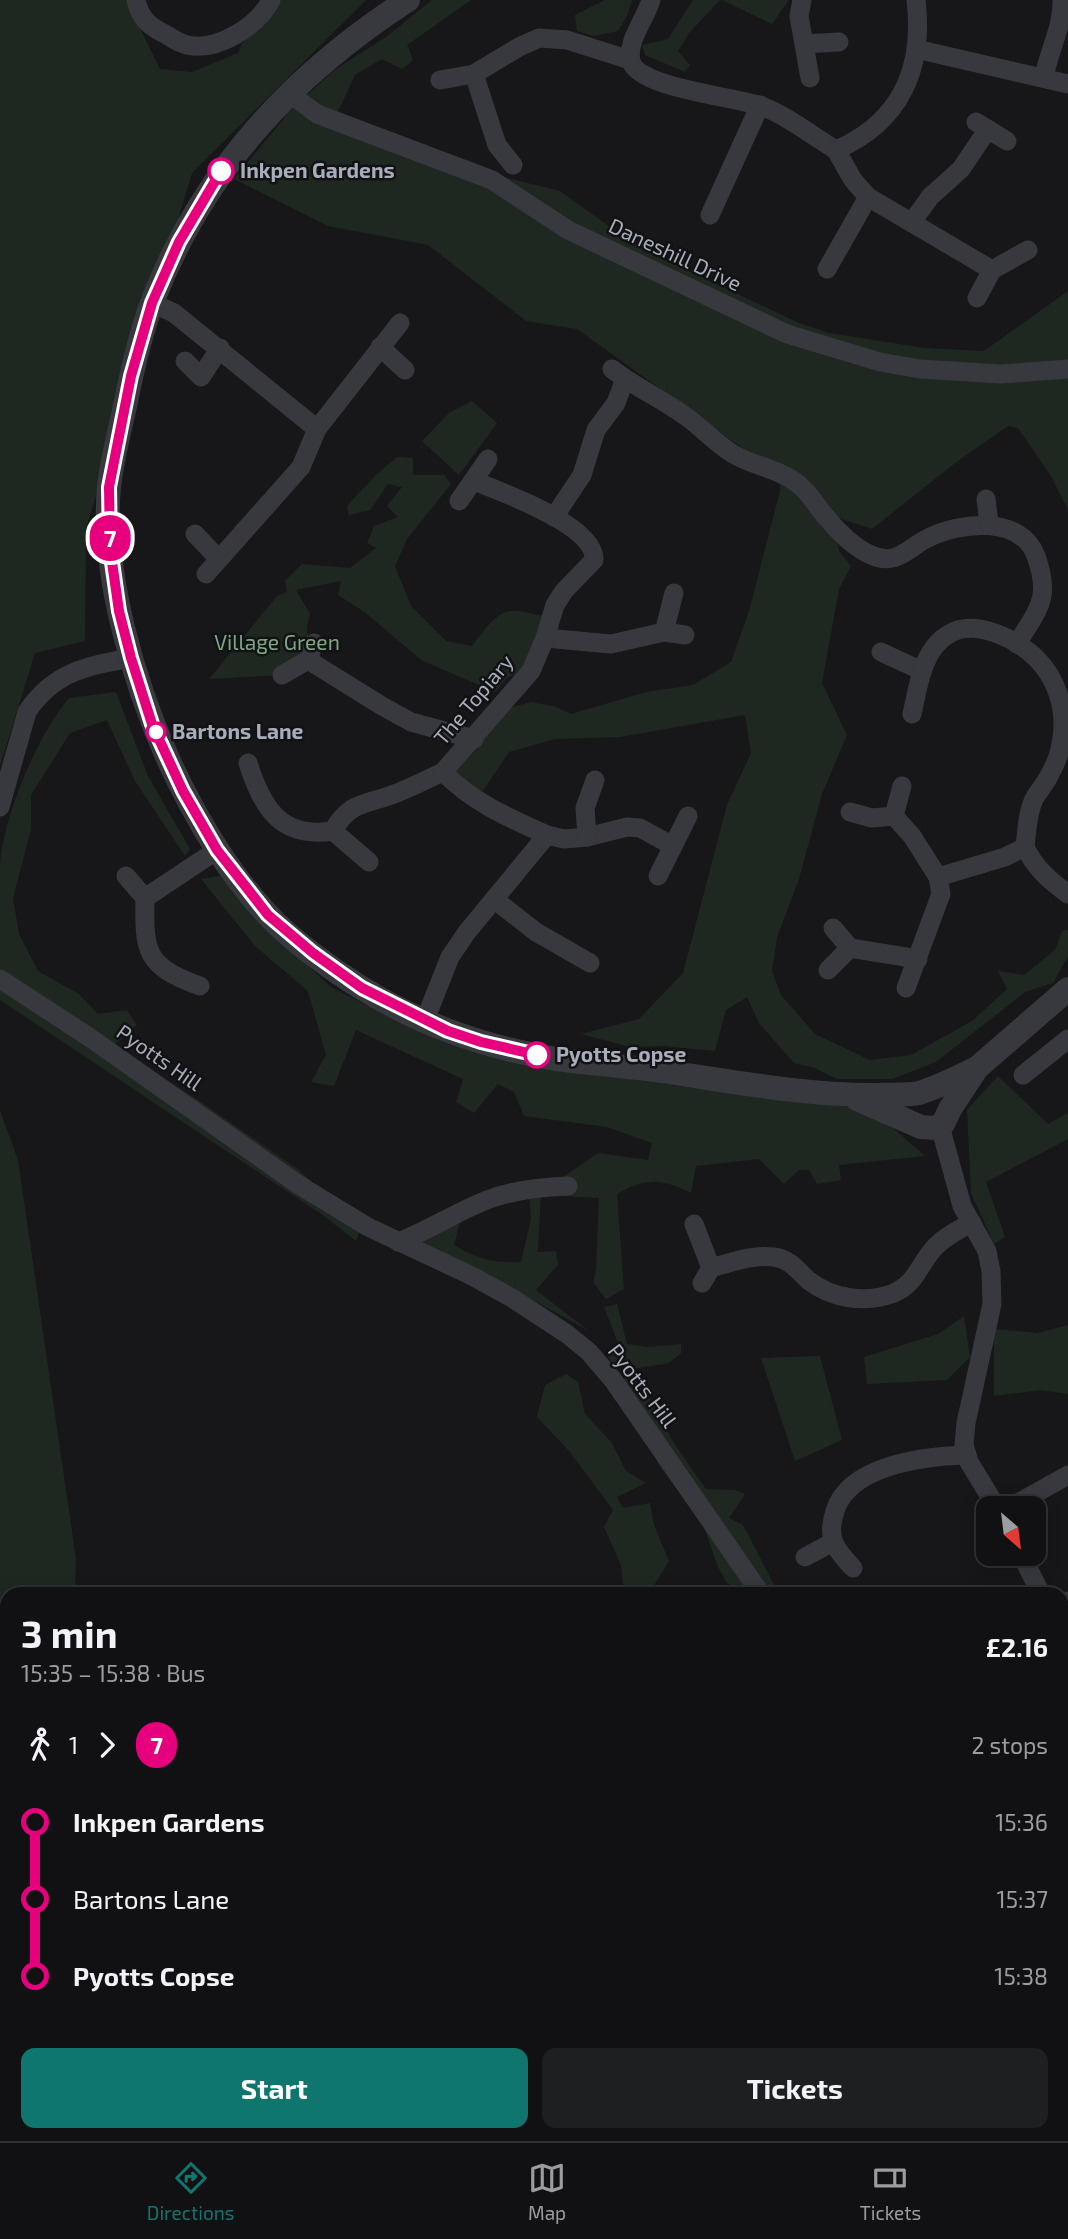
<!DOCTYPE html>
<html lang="en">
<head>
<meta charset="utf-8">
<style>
	body { margin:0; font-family:"Exo 2",sans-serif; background:#1e1f21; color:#f1f3f6; height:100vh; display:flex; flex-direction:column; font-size:26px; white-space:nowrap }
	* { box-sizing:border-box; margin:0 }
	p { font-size:23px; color:#9c9da0 }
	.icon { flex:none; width:38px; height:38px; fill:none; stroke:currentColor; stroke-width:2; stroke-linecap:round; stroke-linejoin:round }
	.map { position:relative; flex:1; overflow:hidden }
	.side { position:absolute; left:0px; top:1587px; width:1069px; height:555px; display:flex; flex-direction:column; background:#111113; border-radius:21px 21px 0 0; box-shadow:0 4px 18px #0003,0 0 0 2px #303133 }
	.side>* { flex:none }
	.badge { padding:0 14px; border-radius:23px; font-size:24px; line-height:46px }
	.needle { width:46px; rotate:152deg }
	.controls { position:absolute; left:976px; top:1496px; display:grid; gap:14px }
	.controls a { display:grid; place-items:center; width:70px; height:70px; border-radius:14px; background:#111113; box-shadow:0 4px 18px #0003,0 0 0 2px #303133; font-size:35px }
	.map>.badge { position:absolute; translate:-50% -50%; box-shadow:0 0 0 4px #fff }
	.legs { display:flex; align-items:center; gap:10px; height:77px; padding:0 21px; font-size:23px }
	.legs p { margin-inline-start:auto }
	.overview { display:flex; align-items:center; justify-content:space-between; height:119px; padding:0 21px }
	h1 { font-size:38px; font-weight:700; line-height:52px }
	.primary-button { display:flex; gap:14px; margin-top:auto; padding:14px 21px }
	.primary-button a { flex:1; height:80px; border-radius:14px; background:#0f766e; color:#fff; font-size:28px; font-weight:700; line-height:80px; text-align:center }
	.primary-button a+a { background:#1e1f21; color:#f1f3f6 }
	ul { padding:0 21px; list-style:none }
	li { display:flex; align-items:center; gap:24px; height:77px; font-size:26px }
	li i { display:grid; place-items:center; width:10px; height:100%; margin:0 9px; background:currentColor }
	li i::after { content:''; width:18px; height:18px; margin:-9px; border:5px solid; border-radius:50%; background:#111113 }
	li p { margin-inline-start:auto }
	li:first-child i { background:linear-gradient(#0000 50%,currentColor 0) }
	li:last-child i { background:linear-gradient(currentColor 50%,#0000 0) }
	.tabs { display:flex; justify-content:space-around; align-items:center; height:98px; border-top:2px solid #303133; background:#111113; font-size:19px; color:#9c9da0 }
	.tabs a { display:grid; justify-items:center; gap:4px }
	.tabs .on { color:#0f766e }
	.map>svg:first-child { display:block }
	.green { fill:#1e2820 }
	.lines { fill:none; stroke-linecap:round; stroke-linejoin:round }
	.minor { stroke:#38383f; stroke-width:19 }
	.tertiary { stroke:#38383f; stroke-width:24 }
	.line-1-casing { stroke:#fff; stroke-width:16 }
	.line-1 { stroke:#e6007e; stroke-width:10 }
	.stop-1-dot { fill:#fff; stroke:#e6007e; stroke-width:3.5 }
	.labels { text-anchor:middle; stroke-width:5; stroke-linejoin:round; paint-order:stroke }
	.stop-label { font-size:21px; font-weight:bold; fill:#a8adba; stroke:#121214; text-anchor:start }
	.street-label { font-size:21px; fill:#a8adba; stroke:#121214 }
	.park-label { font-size:21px; fill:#7da782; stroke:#121214 }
</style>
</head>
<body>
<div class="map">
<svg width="1068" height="2141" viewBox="0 0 1068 2141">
	<rect width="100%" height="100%" fill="#171719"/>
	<g class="green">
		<path d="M0 0H126L160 69 192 72 238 53C244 35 267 19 278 0H366L192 173 86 529 85 641 35 653 0 766Z"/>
		<path d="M432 0H471L407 45 413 60 402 69 382 59 355 75 337 114 491 174 560 191 610 227 667 261 799 323 829 333 924 348 984 351 1068 291V510L1051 476 1018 428 1008 426 959 460 872 529 833 516 839 551 851 566 839 589 822 683 847 735 822 794 799 879 777 937 772 971 781 995 815 1034 870 1060 911 1055 972 1021 1007 989 998 971 1024 975 1055 950 1062 931 1068 930V956L1053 983 1025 992 936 1062 892 1079H837L815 1068 794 1063 759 1023 747 997 726 1010 715 1051 664 1046 630 1047 581 1034 639 1019 683 973 727 805 751 753 745 715 620 737 555 739 509 752 482 792 451 773 512 707 531 702 556 707 571 714 646 692 693 685 731 662 749 611 780 491 779 467 748 452 577 329 526 321 428 245 328 226 234 179 290 111 333 71 386 37Z"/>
		<path d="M605 0H632L627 16 618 31 594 36 577 31 575 15Z"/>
		<path d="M693 0H720L689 33 678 51 690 65 685 72 645 55 642 45 668 39Z"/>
		<path d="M722 0H789L772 24Z"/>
		<path d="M472 401 497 423 459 475 422 441 449 413Z"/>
		<path d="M397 457 413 458V475H444L451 484 407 539 395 566 411 606 446 641 472 646C505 602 504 607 556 619L525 672 508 677 495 692 421 660 366 613 338 595 341 581 296 590 310 614C307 626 304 634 314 643L282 675 209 679 277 596 287 592 285 581 302 564 350 568 376 548 367 543 374 526 398 517 387 506 402 487 388 484 370 510 349 515 347 506 376 475Z"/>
		<path d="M116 692 148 776 190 849 185 856 135 781 107 720 70 733 31 795V829L13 898 19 934 38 971 79 994 98 1014 127 1010 137 1025 113 1046 198 1100 299 1170 361 1227 356 1241 324 1216 0 1000C0 955 0 909 0 865 3 817 38 734 69 698Z"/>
		<path d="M225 875 269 930 331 987 387 1016 610 1076 684 1087 853 1104 894 1129 925 1156 839 1165 841 1180 817 1184 809 1170H799L784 1184 759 1159 696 1166 691 1193C660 1178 646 1178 617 1194L624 1289 606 1299 593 1282 596 1269 599 1198 559 1196 562 1178 598 1153 648 1160 652 1143 607 1127 524 1116 514 1092 498 1084 474 1113 456 1102 463 1079 356 1030 334 1086 311 1082 326 1055 308 991 255 946 201 879Z"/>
		<path d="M998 1076 1048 1124 1068 1113V1139L986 1182 1005 1237 994 1244 971 1193 967 1110Z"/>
		<path d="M0 1111 18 1160 76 1559 75 1594H7V2135H44L43 2141H0Z"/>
		<path d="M541 1193 538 1252 556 1251 558 1265 536 1290 589 1331 473 1267 427 1246 416 1235 460 1222 454 1245C477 1259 494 1263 521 1262L531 1219 529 1194Z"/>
		<path d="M617 1304 627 1344 648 1347 681 1344V1353L669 1363 632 1369 677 1448 706 1489 735 1490 745 1494 729 1518 743 1525 779 1594H747L727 1583 718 1567 704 1527 657 1462 669 1454 624 1380V1363L616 1369 607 1354 619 1346 604 1307Z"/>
		<path d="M964 1316 970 1357 947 1380 867 1384 864 1357 938 1334Z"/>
		<path d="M1068 1325V1394L1040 1390 994 1396V1329L1038 1333Z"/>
		<path d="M820 1356 842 1440 795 1461 761 1358Z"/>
		<path d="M566 1374 578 1382 585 1414 612 1443 626 1471 646 1483 617 1497 623 1508 650 1503 654 1525 669 1561 653 1587 664 1594H629L623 1583 621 1565 604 1527 613 1510 570 1452 537 1417 545 1385Z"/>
	</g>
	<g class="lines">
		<g class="minor">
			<path d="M136 0C140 19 150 27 167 35 173 39 180 43 187 45 217 52 258 26 271 0"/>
			<path d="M651 0C646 18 626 42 631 61 638 88 736 97 761 106 788 116 811 135 836 150 901 122 924 68 916 0"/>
			<path d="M802 0 799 16 810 78"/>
			<path d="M804 44 839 42"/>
			<path d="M916 49 1068 84"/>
			<path d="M474 74 497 145 513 165"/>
			<path d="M1044 78C1048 52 1063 27 1062 0"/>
			<path d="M440 80 474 74 519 47 539 38 567 40 630 60"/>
			<path d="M289 93 317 114 492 180 568 230 787 334 880 362 920 369 1001 374 1068 369"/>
			<path d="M976 122 1007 141"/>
			<path d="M836 150 853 180 868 197 992 270"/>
			<path d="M710 215 760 105"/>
			<path d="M912 222 930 197 961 169 988 129"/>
			<path d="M827 269 868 197"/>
			<path d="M977 298 992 270 1028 250"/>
			<path d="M152 303 174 313 317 429"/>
			<path d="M380 347 405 370"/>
			<path d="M185 361 201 377 220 348"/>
			<path d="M612 369C636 388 664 400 688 418 703 429 717 444 733 454 751 465 774 468 791 479 808 489 815 505 827 518 838 532 855 548 871 555 897 567 909 547 928 538 960 522 1021 515 1036 556 1051 599 1039 607 1017 644"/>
			<path d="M986 499 989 524"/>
			<path d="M459 501 488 459"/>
			<path d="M554 517 582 475 596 430 616 403 625 379"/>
			<path d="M195 534 218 558"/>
			<path d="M206 574 301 467 317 429 400 323"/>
			<path d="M664 632 674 593"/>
			<path d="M545 638 611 644 664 632 685 635"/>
			<path d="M881 652 922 671"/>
			<path d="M308 660 382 706 411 722 474 739"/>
			<path d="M282 675 308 660 314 643"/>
			<path d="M912 714C918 688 922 649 949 634 975 618 1016 639 1036 658 1050 672 1059 691 1062 710 1065 730 1061 755 1051 772 1047 782 1039 790 1034 799 1027 814 1027 831 1025 847L1005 857 938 877"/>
			<path d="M248 763C262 807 280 839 333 831 350 800 367 805 397 793 412 787 428 779 443 772"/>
			<path d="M0 807 27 712C53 672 87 666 131 658"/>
			<path d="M850 812 872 818 894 816 902 786"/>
			<path d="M894 816 912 836 938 877 941 894 906 988"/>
			<path d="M333 831 369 862"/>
			<path d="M547 835 564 839 587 837 627 827 640 828 673 846"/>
			<path d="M587 837 585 808 595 780"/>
			<path d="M1025 847C1035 868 1049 880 1068 894"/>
			<path d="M126 876 145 898"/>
			<path d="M658 876 688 816"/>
			<path d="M494 899 536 932 590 963"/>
			<path d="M850 948 918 959"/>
			<path d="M828 970 850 948 833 928"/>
			<path d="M0 979 89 1037 299 1185 368 1227 470 1275 512 1298 567 1334 589 1352 613 1380 761 1594"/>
			<path d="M200 986C145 966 144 952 145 898L217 850"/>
			<path d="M425 1020 450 957 467 932 547 835C509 818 472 802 443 772L531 671 545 638 555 605 564 591 594 560C596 526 502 492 474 481"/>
			<path d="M1023 1075 1068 1039"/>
			<path d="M940 1126 962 1206 987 1251 991 1271 992 1304 966 1423 964 1445 969 1462 997 1508"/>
			<path d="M694 1224 711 1268"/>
			<path d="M398 1242C428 1231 456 1212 487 1200 513 1190 541 1187 568 1186"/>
			<path d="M702 1283 711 1268C730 1263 753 1254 774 1257 790 1259 797 1270 808 1280 832 1299 866 1304 894 1293 917 1283 920 1262 936 1246 946 1236 959 1229 972 1223"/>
			<path d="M1009 1508 1068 1475"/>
			<path d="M1021 1554 1041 1594"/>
			<path d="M805 1557 833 1542"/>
			<path d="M853 1568C835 1549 826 1538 835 1511 849 1465 925 1456 967 1455"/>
			<path d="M1062 1602 1068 1601"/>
			<path d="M1062 1790 1064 1789"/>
			<path d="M1062 1924 1068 1934"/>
			<path d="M1062 2080 1068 2093"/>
		</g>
		<g class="tertiary">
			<path d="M408 0C292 75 204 170 153 300 140 334 132 371 125 406 119 433 112 460 109 487 101 572 134 684 169 761 194 815 226 870 267 914 290 939 331 969 360 987 419 1024 488 1048 556 1059 595 1064 635 1067 674 1073 740 1083 807 1095 873 1095 888 1094 905 1096 919 1093 939 1087 958 1077 977 1068"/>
			<path d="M857 1099 921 1127 935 1128 943 1124 950 1109 977 1068 1068 989"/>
		</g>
	</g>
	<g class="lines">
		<g class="line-1-casing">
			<path id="line-1" d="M221 171 179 242 152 303 131 376 109 487 110 548 119 611 131 658 152 724 183 791 217 850 268 915 313 953 362 988 448 1031 481 1042 537 1055"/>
		</g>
		<use href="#line-1" class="line-1"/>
	</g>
	<g class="stop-1-dot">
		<circle cx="221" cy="171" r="12"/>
		<circle cx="156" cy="732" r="9"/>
		<circle cx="537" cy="1055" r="12"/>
	</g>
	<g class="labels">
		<g class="stop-label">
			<text x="240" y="178">Inkpen Gardens</text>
			<text x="172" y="739">Bartons Lane</text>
			<text x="556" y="1062">Pyotts Copse</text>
		</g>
		<g class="street-label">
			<text transform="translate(675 255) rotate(25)" y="7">Daneshill Drive</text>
			<text transform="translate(474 700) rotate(-50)" y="7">The Topiary</text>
			<text transform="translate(159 1058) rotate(35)" y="7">Pyotts Hill</text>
			<text transform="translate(642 1386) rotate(53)" y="7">Pyotts Hill</text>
		</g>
		<g class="park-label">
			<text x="277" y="650">Village Green</text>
		</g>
	</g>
</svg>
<div class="controls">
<a><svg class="needle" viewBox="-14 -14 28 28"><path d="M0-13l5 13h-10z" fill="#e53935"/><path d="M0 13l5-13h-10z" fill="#9c9da0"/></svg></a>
</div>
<b class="badge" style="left:110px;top:538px;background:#e6007e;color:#fff">7</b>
<section class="side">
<div class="overview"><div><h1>3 min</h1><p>15:35 – 15:38 · Bus</p></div><b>£2.16</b></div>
<div class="legs"><svg class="icon" aria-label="walk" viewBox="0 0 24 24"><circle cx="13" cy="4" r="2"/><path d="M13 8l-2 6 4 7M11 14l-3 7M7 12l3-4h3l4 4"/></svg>1<svg class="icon" aria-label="forward" viewBox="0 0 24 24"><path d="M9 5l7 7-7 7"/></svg><b class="badge" style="background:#e6007e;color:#fff">7</b><p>2 stops</p></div>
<ul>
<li><i style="color:#e6007e"></i><b>Inkpen Gardens</b><p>15:36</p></li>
<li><i style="color:#e6007e"></i><span>Bartons Lane</span><p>15:37</p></li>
<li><i style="color:#e6007e"></i><b>Pyotts Copse</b><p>15:38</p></li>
</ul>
<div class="primary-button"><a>Start</a><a>Tickets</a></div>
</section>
</div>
<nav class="tabs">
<a class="on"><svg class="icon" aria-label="directions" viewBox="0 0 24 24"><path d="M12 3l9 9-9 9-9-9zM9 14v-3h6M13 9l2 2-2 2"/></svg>Directions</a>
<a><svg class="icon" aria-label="map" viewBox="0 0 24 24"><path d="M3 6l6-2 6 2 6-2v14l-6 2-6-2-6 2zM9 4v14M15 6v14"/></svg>Map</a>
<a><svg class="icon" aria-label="tickets" viewBox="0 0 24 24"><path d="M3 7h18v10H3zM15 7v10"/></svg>Tickets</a>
</nav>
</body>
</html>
